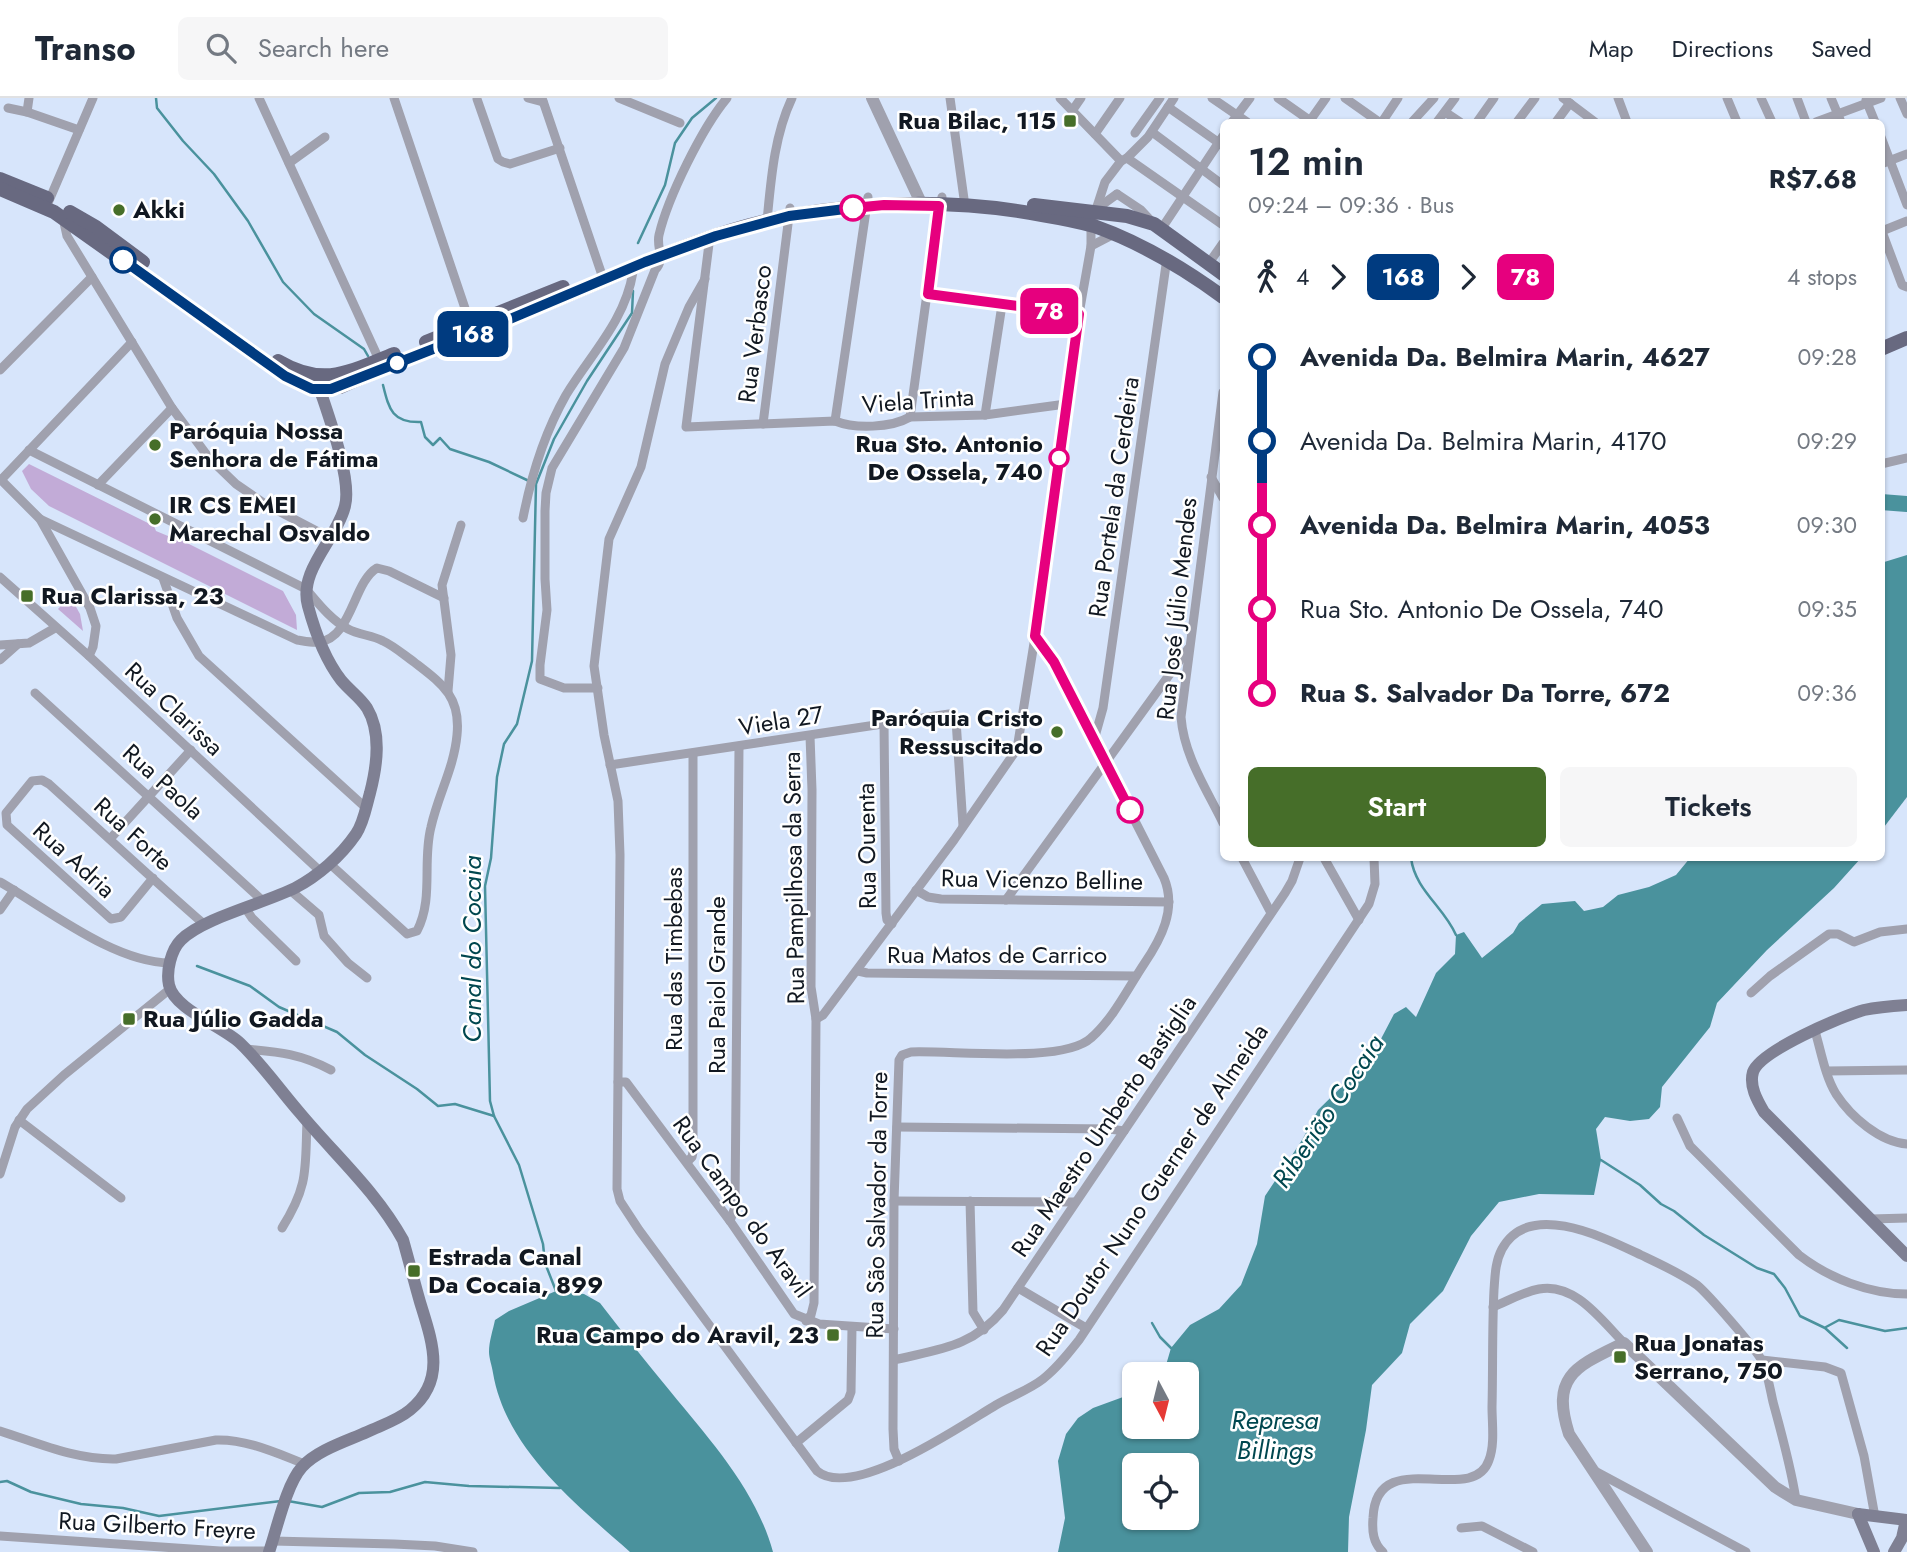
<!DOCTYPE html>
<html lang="en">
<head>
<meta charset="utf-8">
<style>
	body { margin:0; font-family:Jost,sans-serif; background:#f6f6f7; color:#1f2937; height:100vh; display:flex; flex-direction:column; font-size:26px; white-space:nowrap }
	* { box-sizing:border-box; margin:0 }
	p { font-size:23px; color:#747a83 }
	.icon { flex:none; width:38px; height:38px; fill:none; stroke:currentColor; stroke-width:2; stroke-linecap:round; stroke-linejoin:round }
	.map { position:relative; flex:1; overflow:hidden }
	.drawer { position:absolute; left:1220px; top:21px; width:665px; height:742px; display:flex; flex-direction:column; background:#fff; border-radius:10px; box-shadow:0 2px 5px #0004 }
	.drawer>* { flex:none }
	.badge { padding:0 14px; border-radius:10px; font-size:24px; line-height:46px }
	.needle { width:46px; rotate:173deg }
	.controls { position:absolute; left:1122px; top:1264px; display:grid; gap:14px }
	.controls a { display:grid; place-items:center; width:77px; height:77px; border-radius:10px; background:#fff; box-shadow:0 2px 5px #0004; font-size:35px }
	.map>.badge { position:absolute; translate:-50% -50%; box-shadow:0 0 0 4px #fff }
	.legs { display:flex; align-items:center; gap:10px; height:77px; padding:0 28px; font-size:23px }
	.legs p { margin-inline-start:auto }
	.summary { display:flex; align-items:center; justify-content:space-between; height:119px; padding:0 28px }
	h1 { font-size:38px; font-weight:600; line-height:52px }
	.primary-button { display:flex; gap:14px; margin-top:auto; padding:14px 28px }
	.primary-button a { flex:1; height:80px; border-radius:10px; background:#466e29; color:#fff; font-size:28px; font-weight:600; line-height:80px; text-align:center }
	.primary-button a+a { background:#f6f6f7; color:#1f2937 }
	ul { padding:0 28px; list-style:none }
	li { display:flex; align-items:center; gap:24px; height:84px; font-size:26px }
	li i { display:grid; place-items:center; width:10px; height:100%; margin:0 9px; background:currentColor }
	li i::after { content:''; width:18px; height:18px; margin:-9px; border:5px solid; border-radius:50%; background:#fff }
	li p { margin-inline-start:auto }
	li:first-child i { background:linear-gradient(#0000 50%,currentColor 0) }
	li:last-child i { background:linear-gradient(currentColor 50%,#0000 0) }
	header { display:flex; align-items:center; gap:42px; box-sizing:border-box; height:98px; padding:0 35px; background:#fff; border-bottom:2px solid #e0e1e3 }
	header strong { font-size:33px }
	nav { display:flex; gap:38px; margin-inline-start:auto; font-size:24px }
	.search { width:490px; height:63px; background:#f6f6f7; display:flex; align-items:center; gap:18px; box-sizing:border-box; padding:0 24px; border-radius:10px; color:#747a83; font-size:26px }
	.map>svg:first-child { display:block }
	.green { fill:#c2abd7 }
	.water { fill:#4a929d; fill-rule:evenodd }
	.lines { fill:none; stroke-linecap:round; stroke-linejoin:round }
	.stream { stroke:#4a929d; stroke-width:2.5 }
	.river { stroke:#4a929d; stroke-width:16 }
	.minor { stroke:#a0a1ae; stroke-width:9 }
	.tertiary { stroke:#a0a1ae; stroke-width:12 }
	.secondary { stroke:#7f8093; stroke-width:12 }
	.primary { stroke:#686980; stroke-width:14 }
	.line-1-casing { stroke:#fff; stroke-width:16 }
	.line-2-casing { stroke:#fff; stroke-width:16 }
	.line-1 { stroke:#003b80; stroke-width:10 }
	.line-2 { stroke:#e6007e; stroke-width:10 }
	.poi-dot { fill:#466e29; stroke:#fff; stroke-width:2.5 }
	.stop-2-dot { fill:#fff; stroke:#e6007e; stroke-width:3.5 }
	.stop-1-dot { fill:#fff; stroke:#003b80; stroke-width:3.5 }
	.labels { text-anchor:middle; stroke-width:5; stroke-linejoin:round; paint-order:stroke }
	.poi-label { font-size:24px; font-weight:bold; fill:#111821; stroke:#fff; text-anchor:start }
	.street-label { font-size:24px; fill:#111821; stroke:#fff }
	.stop-label { font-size:24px; font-weight:bold; fill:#111821; stroke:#fff; text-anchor:end }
	.water-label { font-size:26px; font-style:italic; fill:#00474f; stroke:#fff }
</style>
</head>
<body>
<header>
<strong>Transo</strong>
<div class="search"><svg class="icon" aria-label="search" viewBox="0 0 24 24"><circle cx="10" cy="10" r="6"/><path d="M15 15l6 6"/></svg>Search here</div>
<nav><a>Map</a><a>Directions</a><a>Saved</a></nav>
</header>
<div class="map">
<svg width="1907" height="1454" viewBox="0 0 1907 1454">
	<rect width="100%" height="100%" fill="#d7e5fb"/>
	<g class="green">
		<path d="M29 366 154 428 156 433 168 438 171 437 283 493 296 517 297 532 49 408 31 391 22 373Z"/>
		<path d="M70 498 80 516 83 533 58 511Z"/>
	</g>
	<g class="water">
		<path d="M1907 457V699L1881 733V465Z"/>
		<path d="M1690 760H1861L1834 790 1767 852 1717 905 1710 929 1662 989 1660 1009 1649 1021 1630 1023 1605 1019 1596 1031 1601 1062 1594 1097 1539 1096 1499 1104 1471 1138 1443 1193 1410 1226 1402 1255 1372 1287 1366 1332 1349 1419 1348 1454H1058L1065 1420 1058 1363 1066 1336 1078 1320 1093 1310 1134 1295V1328H1186V1276H1159L1166 1267 1171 1250 1190 1227 1219 1211 1241 1187 1257 1146 1265 1098 1302 1042 1318 1012 1371 960 1394 916 1406 909 1416 919 1436 875 1455 856 1456 837 1464 834 1482 860 1513 835 1519 825 1542 806 1575 803 1584 813 1603 809 1618 797 1649 789 1676 777ZM1134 1367H1186V1419H1134Z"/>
		<path d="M556 1193 584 1196 600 1205C623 1235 646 1264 670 1293 710 1342 756 1392 773 1454H630C575 1405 506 1351 493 1275 492 1268 489 1260 489 1254 489 1243 493 1232 495 1222L509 1213Z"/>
	</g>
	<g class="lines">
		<g class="stream">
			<path d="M156 0 157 10 183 43 214 76 248 123 283 184 314 216 364 251 368 258"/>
			<path d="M638 145 665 87 675 45 692 20 716 0"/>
			<path d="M383 287C389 311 392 325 421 324L425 339 433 347 440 340 450 351 489 364 529 383"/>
			<path d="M1411 760C1415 792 1444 809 1456 837"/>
			<path d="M197 868 250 888 279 909 337 934 365 957 417 991 438 1008 455 1006 494 1018"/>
			<path d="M1601 1062 1640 1087 1661 1106 1674 1113 1704 1137 1757 1170 1774 1176 1785 1190 1800 1218 1825 1230 1847 1250"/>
			<path d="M556 1193 545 1165 543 1146 519 1067 494 1018 490 1003 485 788 491 760 497 679 504 646 517 626 532 563 536 386 554 341 587 283 632 215 633 193"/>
			<path d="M1152 1225 1160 1239 1171 1250"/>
			<path d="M1826 1229 1839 1222 1885 1233 1907 1230"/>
			<path d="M0 1384 7 1383 31 1394 81 1406 123 1410 159 1418 281 1403"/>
			<path d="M288 1403 322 1409 359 1395 390 1394 425 1384 469 1388 560 1390"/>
		</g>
		<path class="river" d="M1881 404 1907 406"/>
		<g class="minor">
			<path d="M259 0 381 266"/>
			<path d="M394 0 472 231"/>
			<path d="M528 0 543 4"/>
			<path d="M542 0 604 183"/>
			<path d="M619 0 680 25"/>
			<path d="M950 0 965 108"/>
			<path d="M1060 0 1121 63"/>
			<path d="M1212 0 1247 24"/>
			<path d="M1278 0 1312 24"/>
			<path d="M1345 0 1379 24"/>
			<path d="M1563 0 1595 24"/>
			<path d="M1618 0 1627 24"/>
			<path d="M1727 0 1737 24"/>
			<path d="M1761 0 1772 24"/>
			<path d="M1797 0 1806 24"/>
			<path d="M1831 0 1841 24"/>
			<path d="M1900 0 1907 16"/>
			<path d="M477 1 498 61 503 64 510 66 560 50"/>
			<path d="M1866 2 1875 24"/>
			<path d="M1168 9 1222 47"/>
			<path d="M8 10 27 14 79 32"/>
			<path d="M1072 13 1081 0"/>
			<path d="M27 14 29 0"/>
			<path d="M1445 14 1460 24"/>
			<path d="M1232 24 1250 0"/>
			<path d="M1309 24 1326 0"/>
			<path d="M1382 24 1398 0"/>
			<path d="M1412 24 1434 0"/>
			<path d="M1437 24 1455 0"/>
			<path d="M1477 24 1494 0"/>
			<path d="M1517 24 1535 0"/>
			<path d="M1556 24 1570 5"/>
			<path d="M1816 24 1881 0"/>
			<path d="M1152 34 1223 87"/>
			<path d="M1135 35 1160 0"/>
			<path d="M1095 36 1120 0"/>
			<path d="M1881 39 1907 107"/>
			<path d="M1127 60 1148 39 1174 0"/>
			<path d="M1121 63 1127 60 1223 127"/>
			<path d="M289 65 325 39"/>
			<path d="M1881 66 1907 56"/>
			<path d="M1117 96 1141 112 1154 126"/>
			<path d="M48 105 93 0"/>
			<path d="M1095 112 1117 96"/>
			<path d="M63 120 67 138 172 310 209 360 236 386 265 406 330 440"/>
			<path d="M767 123C771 82 774 38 792 0"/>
			<path d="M1162 130 1223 38"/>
			<path d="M1881 131 1902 187 1907 189"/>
			<path d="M1882 133 1907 123"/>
			<path d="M710 138 686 329 835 323C855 331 891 330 910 319L985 317 1066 306"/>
			<path d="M1091 148 1114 136"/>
			<path d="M1209 165 1223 145"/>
			<path d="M705 181 689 209 665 266 641 369 609 441 594 568 604 637 618 703 620 757 617 1091 620 1103 639 1132 817 1373C853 1403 962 1327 996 1307 1011 1298 1029 1292 1043 1281 1057 1270 1068 1256 1079 1242L1369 806 1375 786 1374 760"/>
			<path d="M928 196 1079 216"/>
			<path d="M0 272 92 179"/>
			<path d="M1223 294 1181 619C1184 658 1206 690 1223 725"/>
			<path d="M985 317 1002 207"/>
			<path d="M910 319 937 123 942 99"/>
			<path d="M835 323 868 99"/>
			<path d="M763 326 790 110"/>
			<path d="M29 352 306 491C318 505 331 522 348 531 359 537 372 537 383 543 394 548 404 557 414 564 441 585 461 598 457 637 454 670 438 697 431 729 422 764 434 800 417 833L407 836 330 766"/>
			<path d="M1881 366 1907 360"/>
			<path d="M1211 379 1223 400"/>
			<path d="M0 381 40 421 90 510 96 528 93 549 89 558"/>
			<path d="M1 382 132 244"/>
			<path d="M98 387 172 310"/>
			<path d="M523 420C531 379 545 334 566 297 591 256 625 223 633 174"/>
			<path d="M40 421 297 542C304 543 313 545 319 544 352 540 353 484 377 470L389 473 444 500"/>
			<path d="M0 479 89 558 320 773"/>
			<path d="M163 480 177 520 199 558 366 710"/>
			<path d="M0 547 29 545 55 530"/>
			<path d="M0 562 18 546"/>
			<path d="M598 590H564L540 581V567L547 512 545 481V413L546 395 552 370 624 250 655 172C666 161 656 150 659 137 668 99 702 30 727 0"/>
			<path d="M448 593 451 557 442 487 461 427"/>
			<path d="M35 595 263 803"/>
			<path d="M884 625 886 815 887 822 892 826"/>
			<path d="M1094 642 1103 610 1167 160"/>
			<path d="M610 667 949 616 952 617 956 622 963 728"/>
			<path d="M110 741 191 652"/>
			<path d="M1242 760 1271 815"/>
			<path d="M1324 760 1359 822"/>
			<path d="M153 780 121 819 111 821 7 727 6 715 32 683 42 682 49 686C101 733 152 781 205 827"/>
			<path d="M0 784C49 812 113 864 170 865"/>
			<path d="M290 792 319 817 324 838 348 865 367 880"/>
			<path d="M916 792 928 799 941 801 1169 804"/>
			<path d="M1006 802 1188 551"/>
			<path d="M246 811 252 820 296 863"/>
			<path d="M0 812 14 792"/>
			<path d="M858 873 867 875 1136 878"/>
			<path d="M1751 895 1770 878 1829 836H1838L1854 844 1880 834 1907 831"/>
			<path d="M816 921 823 917 954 742 1017 651 1035 539 1079 216 1091 148V127L1105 84 1121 63"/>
			<path d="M1815 933C1821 953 1825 978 1836 996 1851 1019 1880 1044 1907 1046"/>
			<path d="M246 951C280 954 301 956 331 972"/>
			<path d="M1827 973 1907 972"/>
			<path d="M618 984H626L730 1123 794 1216 819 1226 894 1231"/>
			<path d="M1677 1020 1690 1048 1799 1157C1829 1180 1869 1196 1907 1196"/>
			<path d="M19 1022 121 1100"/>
			<path d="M897 1029 1110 1031 1124 1033"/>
			<path d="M687 1064 692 1059 693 1054V656"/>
			<path d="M0 1076 15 1029 27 1011 64 977 170 891"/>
			<path d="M894 1103 1075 1104"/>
			<path d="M970 1103 973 1214 984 1232"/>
			<path d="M1871 1121 1907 1120"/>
			<path d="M730 1123 735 1109 739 649"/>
			<path d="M282 1130C309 1087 305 1071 307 1023"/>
			<path d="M1018 1190 1086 1230"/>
			<path d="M1493 1209C1508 1203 1523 1194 1539 1191 1575 1184 1602 1223 1624 1245"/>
			<path d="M806 1223 811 1217 814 1205 816 921 811 889 812 692 810 638"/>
			<path d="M894 1262C939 1251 971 1250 1003 1212L1285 795 1292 783 1300 760"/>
			<path d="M1762 1262 1825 1269 1841 1275 1864 1358 1875 1419"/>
			<path d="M0 1333C38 1345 76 1362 116 1361L216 1342C247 1341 276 1355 305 1366"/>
			<path d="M796 1345 848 1302 851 1294 852 1229"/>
			<path d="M899 1363 894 1351 893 1331 894 1103 899 962 902 957 911 954C951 952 1063 966 1091 940 1113 921 1128 890 1144 866 1161 841 1177 811 1164 780L1054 564 1035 539"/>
			<path d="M1593 1372 1746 1454"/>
			<path d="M1461 1430 1482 1428 1533 1454"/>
			<path d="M0 1438 220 1453H269"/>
			<path d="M273 1443 394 1446 435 1448 473 1454"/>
			<path d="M1383 1454C1373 1445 1372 1433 1373 1420 1376 1345 1473 1410 1489 1362 1495 1347 1492 1325 1492 1309 1493 1270 1492 1231 1494 1192 1495 1179 1495 1164 1502 1151 1529 1101 1605 1140 1641 1157 1660 1166 1680 1175 1697 1187 1708 1196 1757 1252 1762 1263 1768 1276 1770 1291 1773 1304 1782 1337 1791 1369 1796 1402"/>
		</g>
		<g class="tertiary">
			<path d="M872 0 922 107"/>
			<path d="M1647 1454 1569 1336C1550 1277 1577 1268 1624 1245L1775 1389 1796 1402 1858 1416"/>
		</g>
		<g class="secondary">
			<path d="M1907 907C1892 908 1878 909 1864 912 1842 918 1760 953 1753 974 1749 988 1757 1002 1764 1014L1907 1158"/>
			<path d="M1858 1416 1907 1422"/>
			<path d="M1858 1416 1874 1454"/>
			<path d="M269 1454C277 1431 286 1387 302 1369 317 1352 347 1343 367 1334 382 1327 398 1322 410 1312 447 1282 432 1243 420 1204 414 1183 409 1163 403 1142 376 1093 335 1057 300 1015 280 992 262 966 240 945 222 928 174 911 169 887 166 873 171 852 181 842 203 820 265 805 295 790 318 778 341 758 356 736 364 724 366 709 370 695 377 668 382 635 367 610 360 599 349 592 341 582 324 560 315 534 308 508 298 472 337 441 345 408 352 382 329 319 320 292"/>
			<path d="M1894 1454 1902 1440 1906 1422"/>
		</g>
		<g class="primary">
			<path d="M0 81 47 100"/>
			<path d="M0 91 54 114 285 278C305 287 318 294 340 289 411 258 484 231 556 202 632 171 708 133 790 118 871 102 961 102 1042 117 1060 120 1077 123 1094 128 1142 145 1182 169 1223 199"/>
			<path d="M1034 107 1127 118 1154 126 1223 176"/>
			<path d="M70 114 96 129 143 164"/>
			<path d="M426 244 563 189"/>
			<path d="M1881 251 1907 240"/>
			<path d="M278 263C324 290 349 274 394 256"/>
		</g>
	</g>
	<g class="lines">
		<g class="line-1-casing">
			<path id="line-1" d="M123 162 285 278 312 291H331L510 221 645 164 716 138 789 118 853 110"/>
		</g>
		<g class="line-2-casing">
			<path id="line-2" d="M853 110 884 107 939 108 928 196 1079 216 1035 538 1054 564 1130 712"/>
		</g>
		<use href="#line-1" class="line-1"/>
		<use href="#line-2" class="line-2"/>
	</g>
	<g class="poi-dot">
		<rect x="1063" y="16" width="14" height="14" rx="3.5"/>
		<circle cx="119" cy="112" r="7"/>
		<circle cx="155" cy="347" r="7"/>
		<circle cx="155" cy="421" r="7"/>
		<rect x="20" y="491" width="14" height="14" rx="3.5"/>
		<circle cx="1057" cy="634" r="7"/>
		<rect x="122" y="914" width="14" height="14" rx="3.5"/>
		<rect x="407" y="1166" width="14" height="14" rx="3.5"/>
		<rect x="826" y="1230" width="14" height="14" rx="3.5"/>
		<rect x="1613" y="1252" width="14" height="14" rx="3.5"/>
	</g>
	<g class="stop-2-dot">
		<circle cx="853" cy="110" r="12"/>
		<circle cx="1059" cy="360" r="9"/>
		<circle cx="1130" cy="712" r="12"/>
	</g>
	<g class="stop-1-dot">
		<circle cx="123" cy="162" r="12"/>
		<circle cx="397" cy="265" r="9"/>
	</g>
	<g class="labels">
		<g class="poi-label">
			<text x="1056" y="31" text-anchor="end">Rua Bilac, 115</text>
			<text x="133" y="120">Akki</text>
			<text x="169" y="341">Paróquia Nossa<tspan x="169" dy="28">Senhora de Fátima</tspan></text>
			<text x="169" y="415">IR CS EMEI<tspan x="169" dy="28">Marechal Osvaldo</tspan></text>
			<text x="41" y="506">Rua Clarissa, 23</text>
			<text x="1043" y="628" text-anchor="end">Paróquia Cristo<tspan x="1043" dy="28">Ressuscitado</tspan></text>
			<text x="143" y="929">Rua Júlio Gadda</text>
			<text x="428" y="1167">Estrada Canal<tspan x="428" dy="28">Da Cocaia, 899</tspan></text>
			<text x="819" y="1245" text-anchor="end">Rua Campo do Aravil, 23</text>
			<text x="1634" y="1253">Rua Jonatas<tspan x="1634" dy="28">Serrano, 750</tspan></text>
		</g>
		<g class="street-label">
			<text transform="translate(755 236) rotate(-83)" y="8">Rua Verbasco</text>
			<text transform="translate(918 303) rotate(-4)" y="8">Viela Trinta</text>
			<text transform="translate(1114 399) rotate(-82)" y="8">Rua Portela da Cerdeira</text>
			<text transform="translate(1177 511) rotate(-84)" y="8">Rua José Júlio Mendes</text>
			<text transform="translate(174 611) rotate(43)" y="8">Rua Clarissa</text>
			<text transform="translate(781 623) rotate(-9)" y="8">Viela 27</text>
			<text transform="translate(163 684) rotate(42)" y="8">Rua Paola</text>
			<text transform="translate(133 736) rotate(42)" y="8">Rua Forte</text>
			<text transform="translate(867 748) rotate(-91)" y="8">Rua Ourenta</text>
			<text transform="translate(74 762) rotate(42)" y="8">Rua Adria</text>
			<text transform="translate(794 780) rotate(-91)" y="8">Rua Pampilhosa da Serra</text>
			<text transform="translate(1042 782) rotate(1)" y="8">Rua Vicenzo Belline</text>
			<text x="997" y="865">Rua Matos de Carrico</text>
			<text transform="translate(674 861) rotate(-90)" y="8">Rua das Timbebas</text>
			<text transform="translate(717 887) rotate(-90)" y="8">Rua Paiol Grande</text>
			<text transform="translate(1104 1028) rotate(-56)" y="8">Rua Maestro Umberto Bastiglia</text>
			<text transform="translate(1152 1092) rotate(-56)" y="8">Rua Doutor Nuno Guerner de Almeida</text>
			<text transform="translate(877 1107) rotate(-89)" y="8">Rua São Salvador da Torre</text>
			<text transform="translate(742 1109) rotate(54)" y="8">Rua Campo do Aravil</text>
			<text transform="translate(157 1428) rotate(3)" y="8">Rua Gilberto Freyre</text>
		</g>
		<g class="stop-label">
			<text x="1043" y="354">Rua Sto. Antonio<tspan x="1043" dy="28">De Ossela, 740</tspan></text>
		</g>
		<g class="water-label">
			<text transform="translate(472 851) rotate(-90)" y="9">Canal do Cocaia</text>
			<text transform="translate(1328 1013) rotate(-56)" y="9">Riberião Cocaia</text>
			<text x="1275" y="1331">Represa<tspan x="1275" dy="30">Billings</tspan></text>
		</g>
	</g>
</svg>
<div class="controls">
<a><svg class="needle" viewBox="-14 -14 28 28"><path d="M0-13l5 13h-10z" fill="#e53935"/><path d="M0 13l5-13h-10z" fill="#747a83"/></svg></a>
<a><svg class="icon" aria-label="locate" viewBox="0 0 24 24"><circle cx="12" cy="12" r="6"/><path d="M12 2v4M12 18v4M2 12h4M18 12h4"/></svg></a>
</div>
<b class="badge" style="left:473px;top:236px;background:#003b80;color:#fff">168</b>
<b class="badge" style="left:1049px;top:213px;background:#e6007e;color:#fff">78</b>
<section class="drawer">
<div class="summary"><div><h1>12 min</h1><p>09:24 – 09:36 · Bus</p></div><b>R$7.68</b></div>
<div class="legs"><svg class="icon" aria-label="walk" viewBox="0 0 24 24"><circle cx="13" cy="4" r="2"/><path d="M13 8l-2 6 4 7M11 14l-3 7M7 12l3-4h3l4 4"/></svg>4<svg class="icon" aria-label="forward" viewBox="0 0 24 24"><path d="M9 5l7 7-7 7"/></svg><b class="badge" style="background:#003b80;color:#fff">168</b><svg class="icon" aria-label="forward" viewBox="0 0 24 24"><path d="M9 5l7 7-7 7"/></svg><b class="badge" style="background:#e6007e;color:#fff">78</b><p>4 stops</p></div>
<ul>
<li><i style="color:#003b80"></i><b>Avenida Da. Belmira Marin, 4627</b><p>09:28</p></li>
<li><i style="color:#003b80"></i><span>Avenida Da. Belmira Marin, 4170</span><p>09:29</p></li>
<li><i style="color:#e6007e"></i><b>Avenida Da. Belmira Marin, 4053</b><p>09:30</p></li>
<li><i style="color:#e6007e"></i><span>Rua Sto. Antonio De Ossela, 740</span><p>09:35</p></li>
<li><i style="color:#e6007e"></i><b>Rua S. Salvador Da Torre, 672</b><p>09:36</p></li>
</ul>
<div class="primary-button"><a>Start</a><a>Tickets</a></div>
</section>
</div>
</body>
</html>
